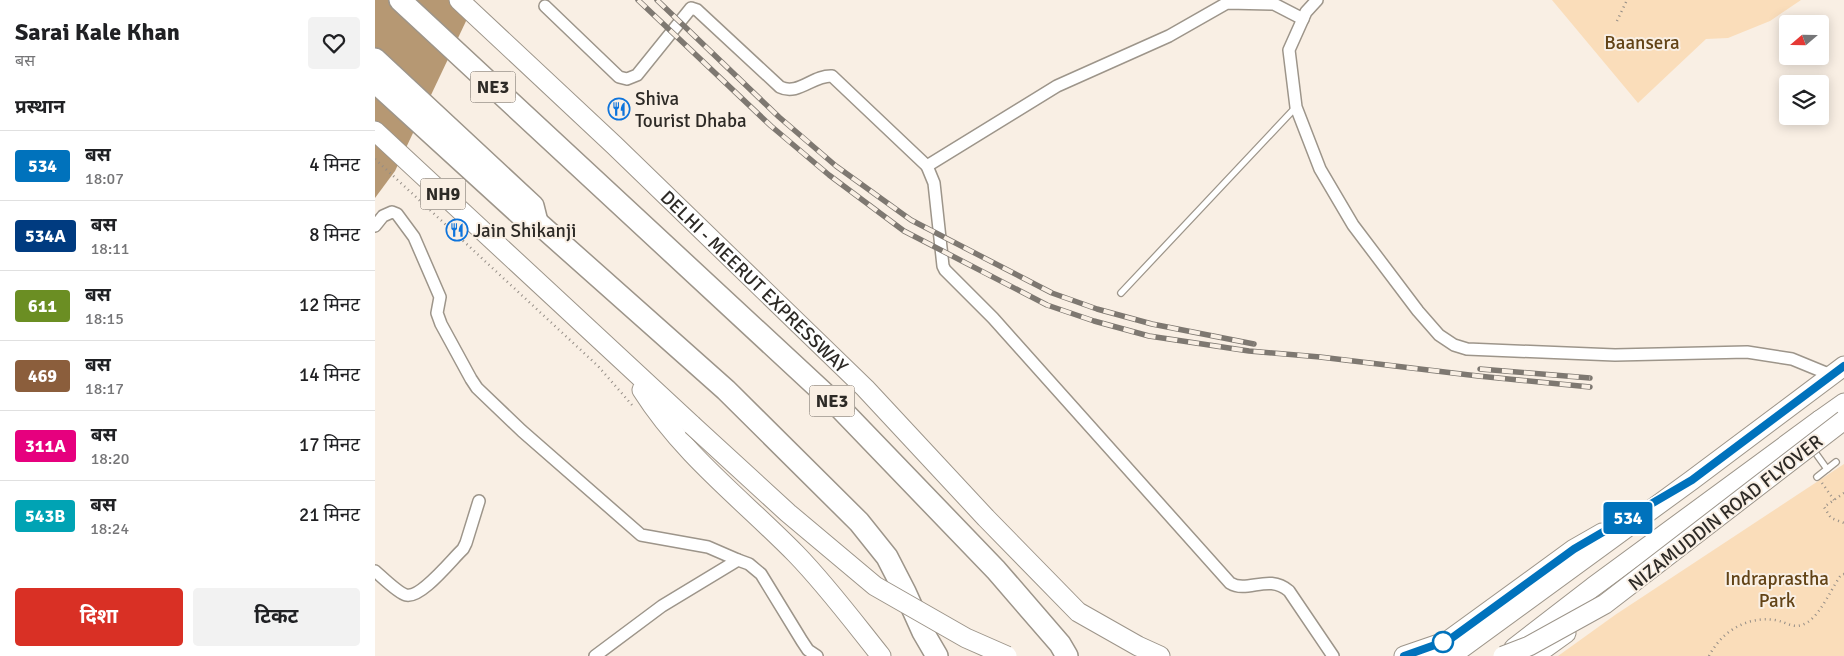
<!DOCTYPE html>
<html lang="hi">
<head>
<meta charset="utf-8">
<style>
	body { margin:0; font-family:Signika,"Noto Sans Devanagari",sans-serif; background:#f2f2f2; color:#202124; height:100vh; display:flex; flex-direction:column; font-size:19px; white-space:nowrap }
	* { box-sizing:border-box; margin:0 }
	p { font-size:16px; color:#757577 }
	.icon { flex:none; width:28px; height:28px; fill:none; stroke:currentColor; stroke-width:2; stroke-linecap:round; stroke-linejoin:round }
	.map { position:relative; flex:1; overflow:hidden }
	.details { display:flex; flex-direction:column; background:#fff; width:375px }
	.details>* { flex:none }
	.badge { padding:0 10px; border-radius:4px; font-size:18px; line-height:32px }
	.needle { width:32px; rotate:250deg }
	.controls { position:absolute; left:1404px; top:15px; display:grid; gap:10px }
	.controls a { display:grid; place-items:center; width:50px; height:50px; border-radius:5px; background:#fff; box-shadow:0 2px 12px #0003; font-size:25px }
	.map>.badge { position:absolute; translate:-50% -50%; box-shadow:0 0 0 2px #fff }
	h2 { padding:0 15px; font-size:19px; line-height:45px }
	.round { display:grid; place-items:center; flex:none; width:52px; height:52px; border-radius:5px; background:#f2f2f2 }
	.summary { display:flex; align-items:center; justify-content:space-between; height:85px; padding:0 15px }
	h1 { font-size:24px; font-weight:700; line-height:38px }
	.button { display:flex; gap:10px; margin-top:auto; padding:10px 15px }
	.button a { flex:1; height:58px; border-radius:5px; background:#d93025; color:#fff; font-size:20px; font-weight:700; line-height:58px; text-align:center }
	.button a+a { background:#f2f2f2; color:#202124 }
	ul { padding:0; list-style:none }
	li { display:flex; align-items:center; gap:15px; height:70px; padding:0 15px; border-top:1px solid #e0e0e0 }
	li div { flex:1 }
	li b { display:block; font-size:19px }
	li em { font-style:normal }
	li .badge { min-width:55px; font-weight:700; text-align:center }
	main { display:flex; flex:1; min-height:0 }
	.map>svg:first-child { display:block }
	.green { fill:#faddba }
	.water { fill:#b69873 }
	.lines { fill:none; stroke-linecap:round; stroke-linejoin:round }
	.service-casing { stroke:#9d958a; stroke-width:8 }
	.minor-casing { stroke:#9d958a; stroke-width:14 }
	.primary-casing { stroke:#9d958a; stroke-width:21 }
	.trunk-casing { stroke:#9d958a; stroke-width:21 }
	.motorway-casing { stroke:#9d958a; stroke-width:24 }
	.path { stroke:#948d86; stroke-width:2.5; stroke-dasharray:1 4; stroke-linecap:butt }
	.service { stroke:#fff; stroke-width:5.5 }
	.minor { stroke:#fff; stroke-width:11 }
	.primary { stroke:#fff; stroke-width:19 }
	.trunk { stroke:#fff; stroke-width:19 }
	.motorway { stroke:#fff; stroke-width:21 }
	.rail-casing { stroke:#7e7871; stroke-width:5.5 }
	.rail { stroke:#f9efe4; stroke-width:4; stroke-dasharray:11; stroke-linecap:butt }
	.trunk-bridge-casing { stroke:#9d958a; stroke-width:21; stroke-linecap:butt }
	.trunk-bridge { stroke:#fff; stroke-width:19 }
	.line-casing { stroke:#fff; stroke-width:11 }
	.line { stroke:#0072bc; stroke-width:8 }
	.stop-dot { fill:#fff; stroke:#0072bc; stroke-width:2.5 }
	.labels { text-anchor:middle; stroke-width:4; stroke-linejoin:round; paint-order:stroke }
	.shield { fill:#f9efe4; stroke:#6a655f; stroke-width:1 }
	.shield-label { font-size:18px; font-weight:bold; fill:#2d2a26 }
	.park-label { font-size:19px; fill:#624316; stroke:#f9efe4 }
	.poi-label { font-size:19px; fill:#2d2a26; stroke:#f9efe4; text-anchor:start }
	.street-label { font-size:19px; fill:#2d2a26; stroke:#f9efe4 }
</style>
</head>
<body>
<main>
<section class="details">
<div class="summary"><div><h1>Sarai Kale Khan</h1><p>बस</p></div><a class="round"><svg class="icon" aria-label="heart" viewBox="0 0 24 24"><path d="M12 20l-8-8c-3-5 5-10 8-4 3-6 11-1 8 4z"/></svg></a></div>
<h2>प्रस्थान</h2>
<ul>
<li><span class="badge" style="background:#0072bc;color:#fff">534</span><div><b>बस</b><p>18:07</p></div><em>4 मिनट</em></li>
<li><span class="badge" style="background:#003b80;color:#fff">534A</span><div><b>बस</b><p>18:11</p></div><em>8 मिनट</em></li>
<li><span class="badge" style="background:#6b8e23;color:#fff">611</span><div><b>बस</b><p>18:15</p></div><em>12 मिनट</em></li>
<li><span class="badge" style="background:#8b5e3c;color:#fff">469</span><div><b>बस</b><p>18:17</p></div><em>14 मिनट</em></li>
<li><span class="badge" style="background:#e6007e;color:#fff">311A</span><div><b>बस</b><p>18:20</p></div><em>17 मिनट</em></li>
<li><span class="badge" style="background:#00a3b4;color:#fff">543B</span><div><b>बस</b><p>18:24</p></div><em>21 मिनट</em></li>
</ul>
<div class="button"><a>दिशा</a><a>टिकट</a></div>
</section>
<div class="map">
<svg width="1469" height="656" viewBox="0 0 1469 656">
	<rect width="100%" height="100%" fill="#f9efe4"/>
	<g class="green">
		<path d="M1177 0H1426L1395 21 1353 38 1331 39 1263 103Z"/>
		<path d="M1469 464V656H1183L1240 615Z"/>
	</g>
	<path class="water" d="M0 0H98L92 19 20 171 0 198Z"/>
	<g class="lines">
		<g class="service-casing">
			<g id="service">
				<path d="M746 293 921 107"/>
				<path d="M1437 448 1452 469"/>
				<path d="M1442 477 1461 462"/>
			</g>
		</g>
		<g class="minor-casing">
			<g id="minor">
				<path d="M942 0 931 12 914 50 921 107 945 169 978 225 1043 311 1064 335 1079 345 1092 349 1240 355 1372 352 1417 359 1456 375"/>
				<path d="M170 6 244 77 252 79 262 75 316 8 322 10 405 87C423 96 438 75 457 76L552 166 559 183 568 266 570 270 618 318 855 583C873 594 893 573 914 591L958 656"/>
				<path d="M552 166 682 86 794 36 852 3 899 4 928 19"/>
				<path d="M0 226 8 216 17 212 22 214 39 237 65 297 62 313 66 324 96 379 102 388 147 431 266 535 333 547 363 560"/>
				<path d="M0 571C7 577 23 593 31 595 46 599 77 559 88 549L91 543 104 501"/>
				<path d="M220 656 287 606 363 560 374 564 386 574 427 641 433 650 442 656"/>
			</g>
		</g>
		<g class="primary-casing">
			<path id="primary" d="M1445 420 1469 403"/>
		</g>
		<g class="trunk-casing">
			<g id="trunk">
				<path id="s1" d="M84 0 239 145 490 388 611 518 703 612 763 646 785 656"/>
				<path d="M0 131 317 425"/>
				<path d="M267 390C308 455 368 500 421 554 452 586 478 621 506 656"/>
				<path d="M1139 648 1218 587 1445 420"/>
				<path d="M1029 656 1064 644"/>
				<path d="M1052 656 1199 549 1227 533"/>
				<path d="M1076 656 1317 480 1469 366"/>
				<path d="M1159 656 1191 633"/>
			</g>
		</g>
		<g class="motorway-casing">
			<g id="motorway">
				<path d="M25 0 465 408 621 570 685 644 692 656"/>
				<path d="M0 59 158 206 162 222"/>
				<path d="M0 82 148 217 162 222 351 390 484 522 512 557 530 592 548 632 562 656"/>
			</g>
		</g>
		<g class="path">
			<path d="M1242 21 1252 0"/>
			<path d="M0 159 223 366 257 405"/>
			<path d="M1447 483 1459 500"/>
			<path d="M1469 493 1449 507 1456 518 1469 523"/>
			<path d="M1334 656C1347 631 1372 616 1400 620 1413 622 1419 631 1433 622 1447 612 1456 589 1466 575L1469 574"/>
		</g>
		<use href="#service" class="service"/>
		<use href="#minor" class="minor"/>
		<use href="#primary" class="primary"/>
		<use href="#trunk" class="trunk"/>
		<use href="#motorway" class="motorway"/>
		<g class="rail-casing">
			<g id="rail">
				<path d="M263 0 396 126 454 175 529 231 672 305 719 321 774 336 874 351 945 357 1103 376 1215 387"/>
				<path d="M282 0 404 117 461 166 536 220 677 293 722 309 777 324 879 344"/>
				<path d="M1105 369 1215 378"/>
			</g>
		</g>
		<use href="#rail" class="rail"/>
		<g class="trunk-bridge-casing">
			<g id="trunk-bridge">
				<path d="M317 425 413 513 500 586 591 638 632 656"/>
				<path d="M1128 656 1154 646 1230 604 1469 420"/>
			</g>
		</g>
		<use href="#trunk-bridge" class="trunk-bridge"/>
	</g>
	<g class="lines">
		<g class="line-casing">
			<path id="line" d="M1029 656 1074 640 1199 549 1317 480 1469 366"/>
		</g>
		<use href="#line" class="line"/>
	</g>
	<defs>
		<g id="restaurant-ring" transform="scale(1.125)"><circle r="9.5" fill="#f9efe4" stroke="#0e74dc" stroke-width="1.5"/><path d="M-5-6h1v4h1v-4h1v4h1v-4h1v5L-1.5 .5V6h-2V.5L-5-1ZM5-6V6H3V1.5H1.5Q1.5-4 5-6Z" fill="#0e74dc"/></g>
	</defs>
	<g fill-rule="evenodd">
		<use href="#restaurant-ring" x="244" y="109"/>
		<use href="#restaurant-ring" x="82" y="230"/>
	</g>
	<circle class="stop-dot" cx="1068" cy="642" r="10"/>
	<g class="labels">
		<g class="shield">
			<rect x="95.5" y="71.5" width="45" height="31" rx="4"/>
			<rect x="45.5" y="178.5" width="45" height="31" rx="4"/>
			<rect x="434.5" y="385.5" width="45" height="31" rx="4"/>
		</g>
		<g class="shield-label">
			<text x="118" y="93">NE3</text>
			<text x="68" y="200">NH9</text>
			<text x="457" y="407">NE3</text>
		</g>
		<g class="park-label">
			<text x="1267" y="49">Baansera</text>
			<text x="1402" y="585">Indraprastha<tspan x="1402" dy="22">Park</tspan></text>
		</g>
		<g class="poi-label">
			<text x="260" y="105">Shiva<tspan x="260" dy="22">Tourist Dhaba</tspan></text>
			<text x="98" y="237">Jain Shikanji</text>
		</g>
		<g class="street-label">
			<text dy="7" stroke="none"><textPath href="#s1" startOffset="408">DELHI - MEERUT EXPRESSWAY</textPath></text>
			<text transform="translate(1350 512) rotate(-38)" y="7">NIZAMUDDIN ROAD FLYOVER</text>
		</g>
	</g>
</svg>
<div class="controls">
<a><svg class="needle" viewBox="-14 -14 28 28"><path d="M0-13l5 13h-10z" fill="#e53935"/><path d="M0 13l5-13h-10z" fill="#757577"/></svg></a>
<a><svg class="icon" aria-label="layers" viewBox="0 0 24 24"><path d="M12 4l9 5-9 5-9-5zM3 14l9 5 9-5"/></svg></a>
</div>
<b class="badge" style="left:1253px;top:518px;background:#0072bc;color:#fff">534</b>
</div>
</main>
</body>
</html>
